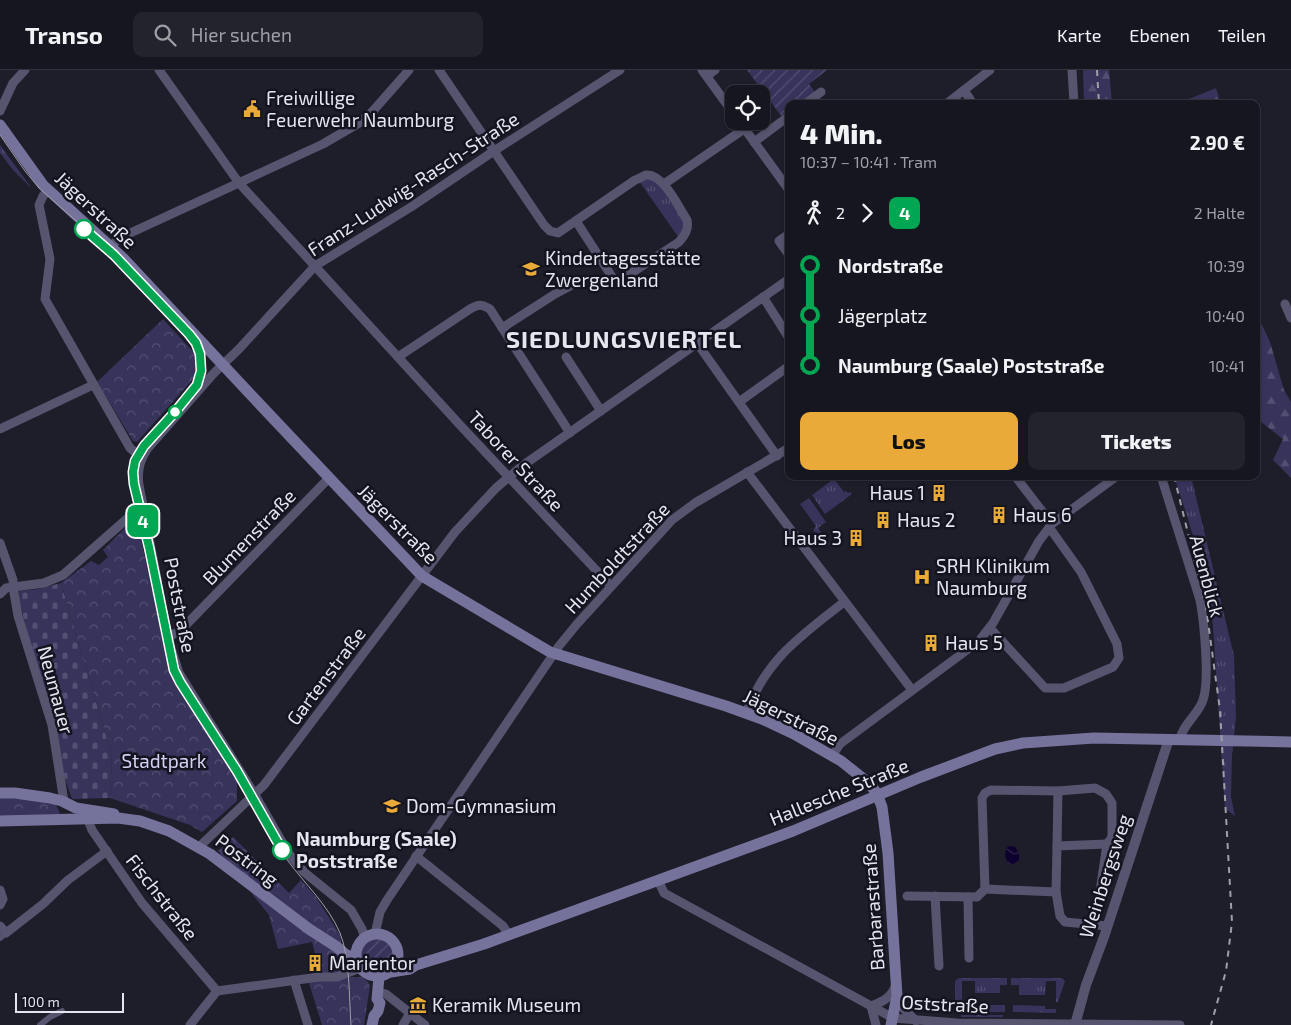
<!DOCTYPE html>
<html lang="de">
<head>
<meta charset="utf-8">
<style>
	body { margin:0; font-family:"Exo 2",sans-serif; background:#23232d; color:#f1f3f6; height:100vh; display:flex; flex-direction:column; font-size:19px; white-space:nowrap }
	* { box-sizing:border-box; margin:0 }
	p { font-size:16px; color:#9e9fa5 }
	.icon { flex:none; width:28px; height:28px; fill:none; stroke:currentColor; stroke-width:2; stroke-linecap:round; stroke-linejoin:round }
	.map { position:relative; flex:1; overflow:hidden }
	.drawer { position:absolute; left:785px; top:30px; width:475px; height:380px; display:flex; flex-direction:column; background:#161620; border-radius:10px; box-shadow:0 1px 4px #0004,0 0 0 1px #35353e }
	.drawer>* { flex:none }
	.badge { padding:0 10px; border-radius:8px; font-size:18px; line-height:32px }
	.fabs { position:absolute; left:725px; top:15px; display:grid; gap:10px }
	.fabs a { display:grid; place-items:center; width:45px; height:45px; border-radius:10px; background:#161620; box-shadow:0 1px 4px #0004,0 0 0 1px #35353e; font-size:25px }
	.scale { position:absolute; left:15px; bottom:12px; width:109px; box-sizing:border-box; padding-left:5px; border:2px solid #e5e5ee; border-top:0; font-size:14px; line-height:18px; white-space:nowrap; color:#e5e5ee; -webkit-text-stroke:4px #141420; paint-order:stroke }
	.map>.badge { position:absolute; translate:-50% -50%; box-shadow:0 0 0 2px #fff }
	.legs { display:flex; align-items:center; gap:8px; height:55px; padding:0 15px; font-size:16px }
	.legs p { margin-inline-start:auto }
	.overview { display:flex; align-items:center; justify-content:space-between; height:85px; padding:0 15px }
	h1 { font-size:28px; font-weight:800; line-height:38px }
	.button { display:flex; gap:10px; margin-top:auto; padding:10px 15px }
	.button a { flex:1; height:58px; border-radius:10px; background:#eaaa39; color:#111; font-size:20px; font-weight:800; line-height:58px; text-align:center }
	.button a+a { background:#23232d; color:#f1f3f6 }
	ul { padding:0 15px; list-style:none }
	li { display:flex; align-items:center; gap:18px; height:50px; font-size:19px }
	li i { display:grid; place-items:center; width:8px; height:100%; margin:0 6px; background:currentColor }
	li i::after { content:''; width:12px; height:12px; margin:-6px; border:4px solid; border-radius:50%; background:#161620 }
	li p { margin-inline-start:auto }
	li:first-child i { background:linear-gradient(#0000 50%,currentColor 0) }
	li:last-child i { background:linear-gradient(currentColor 50%,#0000 0) }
	header { display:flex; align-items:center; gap:30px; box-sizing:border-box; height:70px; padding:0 25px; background:#161620; border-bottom:1px solid #35353e }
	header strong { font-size:24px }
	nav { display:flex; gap:28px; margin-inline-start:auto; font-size:18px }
	.search { width:350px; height:45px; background:#23232d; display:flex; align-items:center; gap:12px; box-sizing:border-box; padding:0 18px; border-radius:10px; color:#9e9fa5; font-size:19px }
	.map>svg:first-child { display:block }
	.grass { fill:url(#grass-tufts) }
	.forest { fill:url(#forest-firs) }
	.cemetery { fill:url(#cemetery-stones) }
	.park { fill:url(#park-crowns) }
	.garden { fill:url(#garden-furrows) }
	.water { fill:url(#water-waves) }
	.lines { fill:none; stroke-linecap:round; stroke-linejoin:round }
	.pedestrian { stroke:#56546e; stroke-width:6 }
	.minor { stroke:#56546e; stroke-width:9 }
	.tertiary { stroke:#56546e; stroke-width:10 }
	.secondary { stroke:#75739c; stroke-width:11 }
	.tram { stroke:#9f9ea9; stroke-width:1 }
	.rail { stroke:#9f9ea9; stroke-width:2; stroke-dasharray:6 6; stroke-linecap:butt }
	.line-1-casing { stroke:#fff; stroke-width:11 }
	.line-1 { stroke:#00a651; stroke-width:8 }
	.stop-1-dot { fill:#fff; stroke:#00a651; stroke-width:2.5 }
	.labels { text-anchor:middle; stroke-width:5; stroke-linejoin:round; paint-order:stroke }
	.poi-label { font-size:19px; fill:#e5e5ee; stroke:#141420; text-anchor:start }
	.street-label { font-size:19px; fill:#e5e5ee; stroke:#141420 }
	.park-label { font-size:19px; fill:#d4d3f6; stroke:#141420 }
	.stop-label { font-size:19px; font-weight:bold; fill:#e5e5ee; stroke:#141420; text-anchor:start }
	.district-label { font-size:24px; font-weight:bold; letter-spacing:1px; fill:#e5e5ee; stroke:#141420 }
</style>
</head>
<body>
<header>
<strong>Transo</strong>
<div class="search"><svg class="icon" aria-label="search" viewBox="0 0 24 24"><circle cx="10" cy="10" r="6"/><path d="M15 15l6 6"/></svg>Hier suchen</div>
<nav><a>Karte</a><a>Ebenen</a><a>Teilen</a></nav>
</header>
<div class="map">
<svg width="1291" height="955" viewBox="0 0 1291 955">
	<defs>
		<pattern id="grass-tufts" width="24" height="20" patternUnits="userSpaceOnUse" patternTransform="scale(1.25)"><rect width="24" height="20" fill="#37335b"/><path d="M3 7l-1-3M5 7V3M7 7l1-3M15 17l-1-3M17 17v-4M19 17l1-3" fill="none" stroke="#545073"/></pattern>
		<pattern id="forest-firs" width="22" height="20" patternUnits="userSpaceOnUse" patternTransform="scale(1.25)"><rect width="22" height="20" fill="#37335b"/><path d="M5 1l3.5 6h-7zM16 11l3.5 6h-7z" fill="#545073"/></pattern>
		<pattern id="cemetery-stones" width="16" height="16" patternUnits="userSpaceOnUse" patternTransform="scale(1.25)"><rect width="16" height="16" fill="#37335b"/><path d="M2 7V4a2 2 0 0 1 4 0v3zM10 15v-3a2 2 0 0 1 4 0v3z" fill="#545073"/></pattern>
		<pattern id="park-crowns" width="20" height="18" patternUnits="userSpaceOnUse" patternTransform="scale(1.25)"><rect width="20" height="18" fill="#37335b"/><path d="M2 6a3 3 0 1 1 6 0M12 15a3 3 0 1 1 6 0" fill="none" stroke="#545073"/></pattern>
		<pattern id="garden-furrows" width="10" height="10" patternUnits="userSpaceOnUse" patternTransform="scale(1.25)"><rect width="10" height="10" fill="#37335b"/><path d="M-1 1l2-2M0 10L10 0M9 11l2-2" fill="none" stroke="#545073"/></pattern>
		<pattern id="water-waves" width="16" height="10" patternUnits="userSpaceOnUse" patternTransform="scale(1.25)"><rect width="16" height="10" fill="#0d002e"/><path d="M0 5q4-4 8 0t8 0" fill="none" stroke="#30254d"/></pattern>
	</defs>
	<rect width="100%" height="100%" fill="#1e1d2a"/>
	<g class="grass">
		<path d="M0 75 30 116 31 118 13 100 0 83Z"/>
		<path d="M643 109H652L661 116 684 152 685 157 679 168 639 111Z"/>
		<path d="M1174 406H1191L1234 586 1236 647 1232 685 1231 727 1235 746 1225 739 1213 556C1207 505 1190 455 1174 406Z"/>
		<path d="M834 409 844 422 846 421 848 423 850 422 852 424 825 444 812 425Z"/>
		<path d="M809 428 826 452 818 458 830 474 825 477 813 460 816 456 800 434Z"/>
		<path d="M959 908H1007V915H1000V923H975V911H962V939H973V935H1005V942H960L955 935V911Z"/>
		<path d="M1011 908H1062L1065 911 1058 932H1056V911H1046L1045 925H1019V915H1011Z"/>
		<path d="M1013 935 1045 936V939H1056V943L1013 942Z"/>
		<rect x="961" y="945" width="42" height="2"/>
	</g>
	<g class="forest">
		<path d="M1083 0H1109L1112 34H1072V30H1084Z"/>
		<path d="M1216 18 1221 34H1177Z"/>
		<path d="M1256 242 1270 272 1284 320 1291 332V408L1273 390 1283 369 1256 348Z"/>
	</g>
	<path class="cemetery" d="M61 513 112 686 110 728 72 729 59 692 23 546 18 524 20 521 38 519Z"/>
	<g class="park">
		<path d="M163 249 195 284 196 290 194 308 137 372 133 371 97 312Z"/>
		<path d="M129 454 139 459 163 572 174 605 237 711V731L202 762 190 755 110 728 112 686 61 513 91 491 99 495 108 487 103 480Z"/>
		<path d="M0 727 55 732 60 744 0 747Z"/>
		<path d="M233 767 289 823 301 810 316 827 340 865 346 907H363L368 912 370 916 364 955H322L309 913 322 910 312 872 278 879 269 845 218 781Z"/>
	</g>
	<g class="garden">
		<path d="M747 0H827L809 14 824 34H789V50L782 47Z"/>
		<circle cx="377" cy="885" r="17"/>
	</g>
	<path class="water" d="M1010 776 1015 777 1019 783V790L1012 795 1007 792 1005 785 1006 778Z"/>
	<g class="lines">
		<g class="pedestrian">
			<path d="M0 868 6 863"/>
			<path d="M40 955 50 947 62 941"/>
		</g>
		<g class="minor">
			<path d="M159 0 239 113 460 355 611 516"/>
			<path d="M439 0 544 155 550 161 558 163 635 110C639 109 643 106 646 105 663 103 679 138 687 150 689 159 685 165 679 172L616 213 576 151"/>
			<path d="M702 0 734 44"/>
			<path d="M1072 0 1074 34"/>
			<path d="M707 6 715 0"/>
			<path d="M964 20 973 34"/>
			<path d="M805 34 821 22"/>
			<path d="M946 34 990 0"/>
			<path d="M0 41 13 13 25 0"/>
			<path d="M739 51 789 120"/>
			<path d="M754 72 789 46"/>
			<path d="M664 114 744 59"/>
			<path d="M48 120 43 126 39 135 50 189 45 229 130 378 142 388"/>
			<path d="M789 164 779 171 789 185"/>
			<path d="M112 176 117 170 126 165 323 74 359 53 372 42 409 0"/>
			<path d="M763 227 789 268"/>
			<path d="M1285 234 1291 248"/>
			<path d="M502 258 555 224 570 216"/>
			<path d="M697 273 777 386"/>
			<path d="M398 287 470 239C479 234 481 234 490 239L570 363"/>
			<path d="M566 287 601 341"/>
			<path d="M739 332 789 296"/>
			<path d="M0 359 93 315"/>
			<path d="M747 402 912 620"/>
			<path d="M1015 406 1052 454"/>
			<path d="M1161 406 1200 530C1204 551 1210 610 1203 630 1198 645 1183 654 1180 669"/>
			<path d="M0 473 13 510 14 523 18 546 52 655 64 732"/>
			<path d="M0 524 6 518 44 513 63 505 129 447 136 443 145 441"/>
			<path d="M990 558 1045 618H1064L1113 597 1119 588 1117 574 1081 502 1049 457"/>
			<path d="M168 567 180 561 329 408"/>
			<path d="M746 643C767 588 801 566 844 532"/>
			<path d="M832 686 840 674 979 571 993 553 1039 471 1052 454 1117 406"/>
			<path d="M88 750 92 760 142 833 217 921"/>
			<path d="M1057 776 1058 721"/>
			<path d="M199 777 264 715 455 462 496 418 522 396 789 209"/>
			<path d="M416 786 503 856 508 864"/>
			<path d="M658 810 664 823 893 948 957 953 1180 955"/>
			<path d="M985 819 1056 822 1057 776 1107 774"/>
			<path d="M0 820 3 829 0 835"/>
			<path d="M1056 822 1060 846 1065 852 1107 856"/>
			<path d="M907 826 977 827 985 819 982 728 985 723 991 720 1058 721 1095 718 1106 724 1112 733V767L1107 774 1098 835"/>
			<path d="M935 826 939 896"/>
			<path d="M968 827 969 888"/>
			<path d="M0 856 6 863 43 834 68 810 107 781"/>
			<path d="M375 864 380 842 387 830 559 576 577 554 672 450 695 433 789 378"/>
			<path d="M365 868 362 859 351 840 304 802 289 784 255 725 179 603 169 572 139 415C137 400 140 390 148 378L214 303 239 279 315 196 411 137 494 81 620 0"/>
			<path d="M294 910 308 955"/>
			<path d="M217 921 319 907H337L360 898"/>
			<path d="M378 922 386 924 425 955"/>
			<path d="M897 926 902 937 916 951"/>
			<path d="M190 955 217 921"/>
			<path d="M403 955 410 943"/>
			<path d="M876 955 871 936C883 932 892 927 896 914"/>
		</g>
		<path class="tertiary" d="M1075 955 1086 915 1104 867 1169 669"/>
		<g class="secondary">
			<path d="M0 55 43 115 123 188 252 326 422 506 550 582 726 636 762 649 794 664 841 691 870 714 877 724 882 737 888 783 897 926 891 955"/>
			<path d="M0 723H15L50 728 62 731 76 738 114 744"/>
			<path d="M0 751 118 748 140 751 169 761 210 784 309 859 337 877 345 884 356 889"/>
			<circle cx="377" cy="885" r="21"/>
			<path d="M391 902 410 899 416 895 484 874 793 761 921 707 995 679 1023 673 1094 668 1291 672"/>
			<path d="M372 955 374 946 378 941 380 933 377 929 379 907"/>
		</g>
		<path class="tram" d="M0 65 25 101 39 118 109 180 189 264C235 317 148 349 135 392 129 413 144 454 149 476 155 506 160 537 166 567 169 578 170 590 174 601 180 615 190 628 198 641 214 665 230 688 244 713 259 738 270 767 288 791 305 814 328 835 340 863 350 887 349 928 351 955"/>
		<g class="rail">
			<path d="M1097 0 1099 34"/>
			<path d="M1174 406 1206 537 1220 640 1232 852 1226 901 1211 955"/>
		</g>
	</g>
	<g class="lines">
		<g class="line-1-casing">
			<path id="line-1" d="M84 159 114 185 189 264 196 273 200 284 201 301 197 315 175 342 144 376 135 391 133 402 134 414 149 477 174 600 180 612 237 701 282 780"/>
		</g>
		<use href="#line-1" class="line-1"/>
	</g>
	<defs>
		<g id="civic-bare" transform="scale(1.35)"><path d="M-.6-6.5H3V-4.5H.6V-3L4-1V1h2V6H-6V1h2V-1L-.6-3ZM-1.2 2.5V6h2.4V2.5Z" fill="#eaaa39" stroke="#141420" stroke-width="2.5" paint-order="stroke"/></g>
		<g id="school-bare" transform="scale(1.35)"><path d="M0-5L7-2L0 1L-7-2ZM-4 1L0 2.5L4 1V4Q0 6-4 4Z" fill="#eaaa39" stroke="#141420" stroke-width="2.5" paint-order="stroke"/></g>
		<g id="building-bare" transform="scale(1.35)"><path d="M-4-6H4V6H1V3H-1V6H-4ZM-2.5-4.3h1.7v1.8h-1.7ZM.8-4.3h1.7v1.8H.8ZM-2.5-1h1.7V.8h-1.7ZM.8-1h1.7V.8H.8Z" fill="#eaaa39" stroke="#141420" stroke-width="2.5" paint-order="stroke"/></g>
		<g id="hospital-bare" transform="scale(1.35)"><path d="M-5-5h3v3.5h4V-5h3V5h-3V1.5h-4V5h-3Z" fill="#eaaa39" stroke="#141420" stroke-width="2.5" paint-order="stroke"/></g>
		<g id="museum-bare" transform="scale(1.35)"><path d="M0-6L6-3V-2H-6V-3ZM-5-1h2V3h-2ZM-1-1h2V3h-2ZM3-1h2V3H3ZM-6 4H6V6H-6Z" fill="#eaaa39" stroke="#141420" stroke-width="2.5" paint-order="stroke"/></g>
	</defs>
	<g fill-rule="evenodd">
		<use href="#civic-bare" x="252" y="39"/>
		<use href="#school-bare" x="531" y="199"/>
		<use href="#building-bare" x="939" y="423"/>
		<use href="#building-bare" x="999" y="445"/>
		<use href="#building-bare" x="883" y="450"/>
		<use href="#building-bare" x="856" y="468"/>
		<use href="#hospital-bare" x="922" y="507"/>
		<use href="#building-bare" x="931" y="573"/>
		<use href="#school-bare" x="392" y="736"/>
		<use href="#building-bare" x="315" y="893"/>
		<use href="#museum-bare" x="418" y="935"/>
	</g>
	<g class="stop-1-dot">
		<circle cx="84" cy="159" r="9"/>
		<circle cx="175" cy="342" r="6"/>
		<circle cx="282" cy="780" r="9"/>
	</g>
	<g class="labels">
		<g class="poi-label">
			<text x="266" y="35">Freiwillige<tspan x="266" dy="22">Feuerwehr Naumburg</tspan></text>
			<text x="545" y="195">Kindertagesstätte<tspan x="545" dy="22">Zwergenland</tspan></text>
			<text x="925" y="430" text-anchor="end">Haus 1</text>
			<text x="1013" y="452">Haus 6</text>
			<text x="897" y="457">Haus 2</text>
			<text x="842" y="475" text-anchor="end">Haus 3</text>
			<text x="936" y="503">SRH Klinikum<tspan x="936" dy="22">Naumburg</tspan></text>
			<text x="945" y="580">Haus 5</text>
			<text x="406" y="743">Dom-Gymnasium</text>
			<text x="329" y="900">Marientor</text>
			<text x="432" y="942">Keramik Museum</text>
		</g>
		<g class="street-label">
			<text transform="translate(413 114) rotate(-33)" y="7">Franz-Ludwig-Rasch-Straße</text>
			<text transform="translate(96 140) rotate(43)" y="7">Jägerstraße</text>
			<text transform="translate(516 391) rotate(47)" y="7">Taborer Straße</text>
			<text transform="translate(398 454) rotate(45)" y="7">Jägerstraße</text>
			<text transform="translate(249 467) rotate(-46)" y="7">Blumenstraße</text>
			<text transform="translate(617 488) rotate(-47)" y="7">Humboldtstraße</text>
			<text transform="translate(1207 506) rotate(75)" y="7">Auenblick</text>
			<text transform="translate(180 535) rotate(79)" y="7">Poststraße</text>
			<text transform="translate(326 606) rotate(-53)" y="7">Gartenstraße</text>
			<text transform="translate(56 620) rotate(75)" y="7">Neumauer</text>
			<text transform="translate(791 647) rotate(26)" y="7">Jägerstraße</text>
			<text transform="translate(839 722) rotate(-22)" y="7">Hallesche Straße</text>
			<text transform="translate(247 790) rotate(37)" y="7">Postring</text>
			<text transform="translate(1105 806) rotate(-72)" y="7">Weinbergsweg</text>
			<text transform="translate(162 827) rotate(52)" y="7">Fischstraße</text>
			<text transform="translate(873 837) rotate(-94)" y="7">Barbarastraße</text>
			<text transform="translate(945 934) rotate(3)" y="7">Oststraße</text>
		</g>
		<g class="park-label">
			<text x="164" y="698">Stadtpark</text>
		</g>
		<g class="stop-label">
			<text x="296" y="776">Naumburg (Saale)<tspan x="296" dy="22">Poststraße</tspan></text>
		</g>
		<g class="district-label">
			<text x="624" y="278">SIEDLUNGSVIERTEL</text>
		</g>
	</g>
</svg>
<div class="fabs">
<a><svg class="icon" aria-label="locate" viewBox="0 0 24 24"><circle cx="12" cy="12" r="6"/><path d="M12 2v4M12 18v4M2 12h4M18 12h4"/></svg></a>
</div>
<div class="scale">100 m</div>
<b class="badge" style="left:143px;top:451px;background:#00a651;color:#fff">4</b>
<section class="drawer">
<div class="overview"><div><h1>4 Min.</h1><p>10:37 – 10:41 · Tram</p></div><b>2.90 €</b></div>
<div class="legs"><svg class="icon" aria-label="walk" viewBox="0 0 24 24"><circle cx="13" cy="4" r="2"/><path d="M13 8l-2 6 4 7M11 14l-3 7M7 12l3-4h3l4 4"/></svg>2<svg class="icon" aria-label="forward" viewBox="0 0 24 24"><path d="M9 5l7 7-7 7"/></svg><b class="badge" style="background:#00a651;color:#fff">4</b><p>2 Halte</p></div>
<ul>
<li><i style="color:#00a651"></i><b>Nordstraße</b><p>10:39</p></li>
<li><i style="color:#00a651"></i><span>Jägerplatz</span><p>10:40</p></li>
<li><i style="color:#00a651"></i><b>Naumburg (Saale) Poststraße</b><p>10:41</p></li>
</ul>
<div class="button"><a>Los</a><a>Tickets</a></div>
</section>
</div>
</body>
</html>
